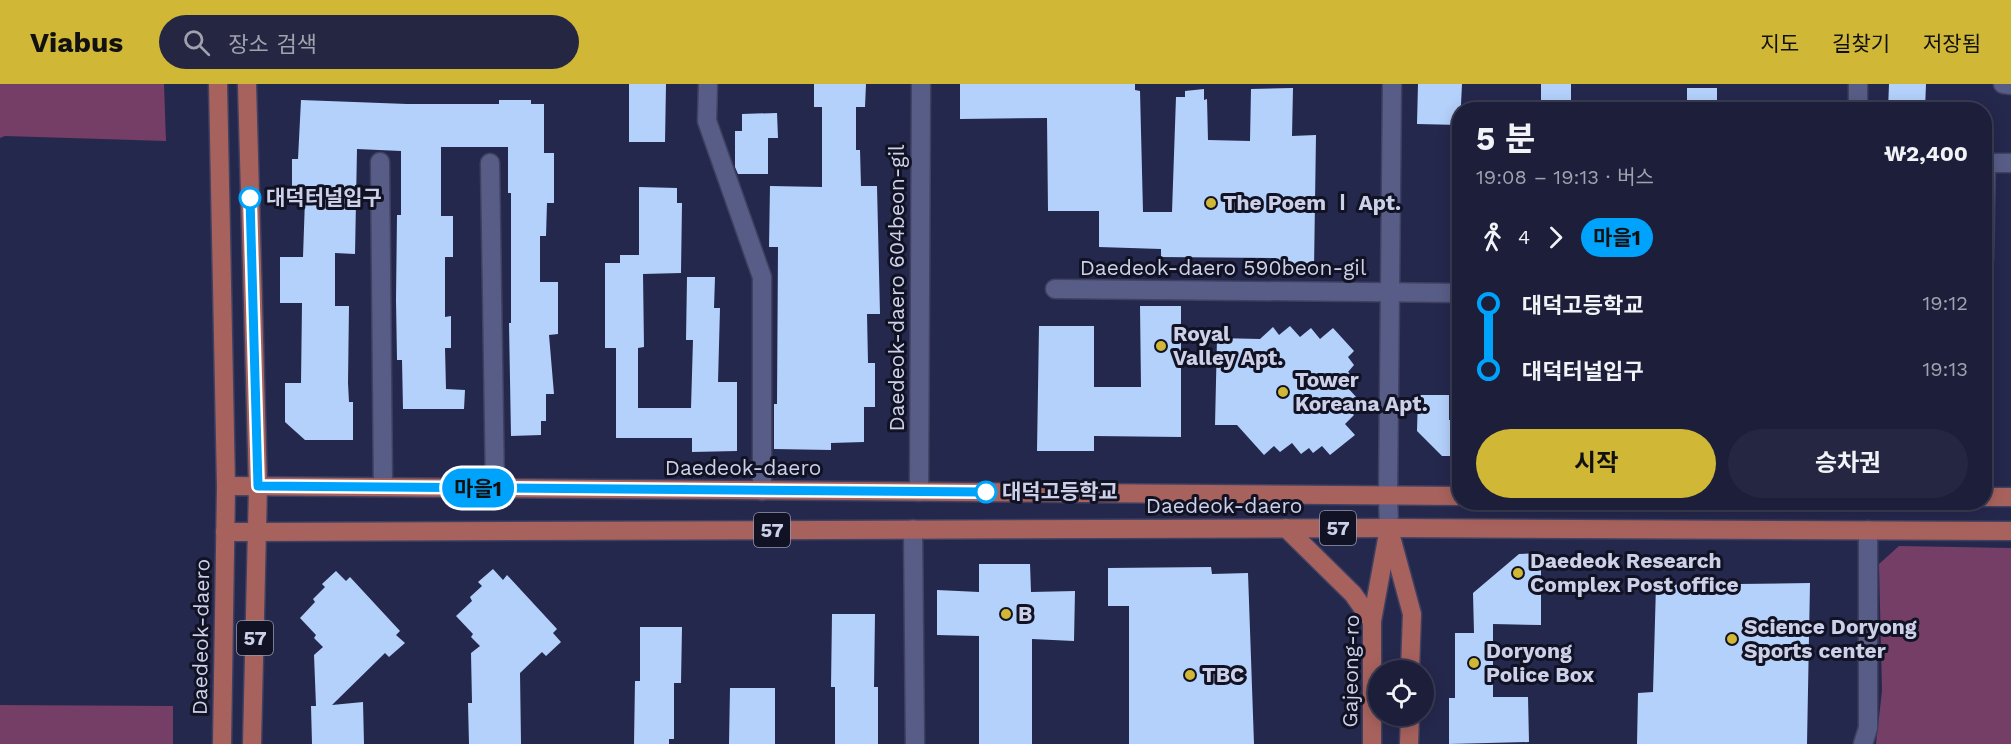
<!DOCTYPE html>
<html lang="ko">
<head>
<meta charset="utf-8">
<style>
	body { margin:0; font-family:"Work Sans","Noto Sans KR",sans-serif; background:#252742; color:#f1f3f6; height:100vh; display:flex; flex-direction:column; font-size:22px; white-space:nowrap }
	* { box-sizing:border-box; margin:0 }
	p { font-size:20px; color:#a0a2af }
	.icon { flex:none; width:33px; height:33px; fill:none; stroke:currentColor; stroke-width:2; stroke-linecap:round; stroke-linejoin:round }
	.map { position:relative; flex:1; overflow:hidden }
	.side { position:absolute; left:1452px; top:18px; width:540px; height:408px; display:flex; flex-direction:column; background:#1c1e3a; border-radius:24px; box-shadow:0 3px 15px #0003,0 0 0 2px #3a3c54 }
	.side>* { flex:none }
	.badge { padding:0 12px; border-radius:20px; font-size:21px; line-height:39px }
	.controls { position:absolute; left:1368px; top:576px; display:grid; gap:12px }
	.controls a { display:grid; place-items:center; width:66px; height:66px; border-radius:50%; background:#1c1e3a; box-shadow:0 3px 15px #0003,0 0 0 2px #3a3c54; font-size:30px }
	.map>.badge { position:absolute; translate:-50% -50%; box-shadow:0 0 0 3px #fff }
	.legs { display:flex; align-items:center; gap:9px; height:66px; padding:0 24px; font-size:20px }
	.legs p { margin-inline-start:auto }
	.head { display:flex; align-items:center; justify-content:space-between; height:102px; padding:0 24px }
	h1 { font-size:33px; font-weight:700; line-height:45px }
	.button { display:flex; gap:12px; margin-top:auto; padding:12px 24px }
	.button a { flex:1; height:69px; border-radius:36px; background:#d0b736; color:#111; font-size:24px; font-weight:700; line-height:69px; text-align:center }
	.button a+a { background:#252742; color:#f1f3f6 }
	ul { padding:0 24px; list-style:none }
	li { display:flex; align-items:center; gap:21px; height:66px; font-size:22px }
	li i { display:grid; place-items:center; width:9px; height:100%; margin:0 8px; background:currentColor }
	li i::after { content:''; width:15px; height:15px; margin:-8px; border:4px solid; border-radius:50%; background:#1c1e3a }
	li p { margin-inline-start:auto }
	li:first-child i { background:linear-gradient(#0000 50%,currentColor 0) }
	li:last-child i { background:linear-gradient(currentColor 50%,#0000 0) }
	header { display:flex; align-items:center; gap:36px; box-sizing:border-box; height:84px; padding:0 30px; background:#d0b736; color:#111 }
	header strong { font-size:28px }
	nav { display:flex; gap:33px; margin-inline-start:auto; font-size:21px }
	.search { width:420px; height:54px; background:#252742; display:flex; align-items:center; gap:15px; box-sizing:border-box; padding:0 21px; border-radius:33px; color:#a0a2af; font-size:22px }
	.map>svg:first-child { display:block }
	.green { fill:#743e66 }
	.building { fill:#b4d1fb }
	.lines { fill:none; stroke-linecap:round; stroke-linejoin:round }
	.minor-casing { stroke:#404161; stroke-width:21 }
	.secondary-casing { stroke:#404161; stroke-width:21 }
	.primary-casing { stroke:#404161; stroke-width:21 }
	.minor { stroke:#585d87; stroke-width:18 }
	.secondary { stroke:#585d87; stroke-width:18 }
	.primary { stroke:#a8625d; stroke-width:18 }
	.line-1-casing { stroke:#fff; stroke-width:14 }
	.line-1 { stroke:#00a3fb; stroke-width:9 }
	.stop-1-dot { fill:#fff; stroke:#00a3fb; stroke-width:3 }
	.poi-dot { fill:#d0b736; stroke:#111324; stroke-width:2 }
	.labels { text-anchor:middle; stroke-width:6; stroke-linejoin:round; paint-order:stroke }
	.shield { fill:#111324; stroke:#9497ad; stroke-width:1.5 }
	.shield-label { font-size:20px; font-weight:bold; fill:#ccd0e8 }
	.stop-label { font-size:21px; font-weight:bold; fill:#ccd0e8; stroke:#111324; text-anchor:start }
	.poi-label { font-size:21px; font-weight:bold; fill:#ccd0e8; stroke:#111324; text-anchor:start }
	.street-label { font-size:21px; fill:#ccd0e8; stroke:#111324 }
</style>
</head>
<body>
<header>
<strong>Viabus</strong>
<div class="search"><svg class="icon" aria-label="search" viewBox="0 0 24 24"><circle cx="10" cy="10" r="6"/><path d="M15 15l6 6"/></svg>장소 검색</div>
<nav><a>지도</a><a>길찾기</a><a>저장됨</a></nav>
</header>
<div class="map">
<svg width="2011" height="660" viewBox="0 0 2011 660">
	<rect width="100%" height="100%" fill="#25284d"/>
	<g class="green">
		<path d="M0 0H164L166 57 5 52 0 54Z"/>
		<path d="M1899 462 2011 464V660H1876L1882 607 1879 480Z"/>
		<path d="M0 621 173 622V660H0Z"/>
	</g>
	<g class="building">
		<path d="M629 0H666L665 58H629Z"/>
		<path d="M814 0H866L865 23H856V66H860L861 102H877L880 230H867L868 279H875V323H864V358L831 359V366L774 365V320H777L778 163H769L770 102 822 103V23H814Z"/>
		<path d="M960 0H1135V6L1140 7 1143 128H1172L1176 13H1185V7L1204 5V16L1207 15 1208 56 1250 57 1251 5 1293 4 1292 52 1316 51 1314 185H1276V174L1161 173V165L1099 163V127H1048L1047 34 960 35Z"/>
		<path d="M1418 0H1462L1460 41 1417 40Z"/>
		<rect x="1541" y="0" width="30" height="26"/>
		<path d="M1889 0H1926L1925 26H1888Z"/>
		<path d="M1687 4H1717V26H1691V24H1687Z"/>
		<path d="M301 16 407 20H499V16H531V20H544V69H554V119H547L546 152H540V198H558V250L549 251 554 310H546V337H541V351L511 352 509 239H511V109H508V63H441V132H453V173H445V233L451 232V264H445L446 305 465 306 464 325H403L402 276H397L396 216 397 131H401V67L357 65 355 170 335 169V222H349L348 299 349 318H353V356H305L285 338V299H301L302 219H280V173H303L305 115H292V75H298Z"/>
		<path d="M777 29 778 54H768V90H738L735 83V47H742V30Z"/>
		<path d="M639 103 677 104V119H682L681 189 643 190 644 263 638 264V324H691L693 256H686L687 193H715L714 224H720L718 298H737V367L692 368V354H616V264H605V179H620V171H639Z"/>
		<path d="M1140 222H1181V353L1094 352V367H1037L1039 242H1094V303H1141Z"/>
		<path d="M1290 242 1300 253 1311 244 1320 255 1333 244 1354 267 1348 273 1354 281 1348 288 1355 294 1347 303 1358 315 1348 325 1354 331 1345 340 1355 351 1330 371 1322 362 1313 369 1309 364 1301 370 1292 359 1280 368 1274 362 1264 371 1237 341H1215L1217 254 1260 255 1273 243 1279 251Z"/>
		<path d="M1418 311H1449V336L1460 337V372H1442L1417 347Z"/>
		<path d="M1541 469V541L1493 540V613H1528L1529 658 1449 660V614H1455V549H1474L1473 509 1519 470Z"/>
		<path d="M979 480H1030L1031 508 1075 507 1074 557 1032 555V660H979V552L937 551V506L979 508Z"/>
		<path d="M1211 483 1212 490 1248 489 1254 660H1129V522H1108V484Z"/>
		<path d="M493 485 503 496 507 491 557 545 553 549 561 558 546 572 542 568 520 589 521 660H469L468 619H472L471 569 480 562 471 553 473 550 456 532 472 517 470 513 482 502 478 498Z"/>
		<path d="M336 487 346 497 350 493 400 547 396 551 405 559 389 573 385 569 332 621 363 618 364 660H312L311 622H316L314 571 323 563 314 554 316 551 300 534 315 518 313 515 325 503 322 500Z"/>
		<path d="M1810 499 1807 660H1637L1638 609 1653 608 1656 501Z"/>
		<path d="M832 530H875L874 603H878V660H835V603H831Z"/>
		<path d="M640 543H682L681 599H674V655H669V660H634L635 597H640Z"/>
		<path d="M730 604H775V660H729Z"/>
	</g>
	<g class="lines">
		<g class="minor-casing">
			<g id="minor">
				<path d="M708 0 707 37 762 193V407"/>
				<path d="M1858 0V26"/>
				<path d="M2003 0 2011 1"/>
				<path d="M380 78 383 403"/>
				<path d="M490 79 495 404"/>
				<path d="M1984 175 1986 79H2011"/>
				<path d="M1055 205 1460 209"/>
				<path d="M919 408 921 0"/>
				<path d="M1388 412 1392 0"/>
				<path d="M913 445 915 660"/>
				<path d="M1863 660 1868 644V446"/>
			</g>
		</g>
		<g class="secondary-casing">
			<path id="secondary" d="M1388 412 1389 444"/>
		</g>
		<g class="primary-casing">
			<g id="primary">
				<path d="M218 0 226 402 222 660"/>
				<path d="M247 0 258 402 252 660"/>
				<path d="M226 402 1460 412"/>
				<path d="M1984 413H2011"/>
				<path d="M1286 444 1353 510 1372 537"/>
				<path d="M225 448 1389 444 2011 447"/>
				<path d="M1390 449 1412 530 1410 586"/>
				<path d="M1372 660V537L1389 444"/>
				<path d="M1409 660 1410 632"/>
			</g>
		</g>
		<use href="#minor" class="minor"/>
		<use href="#secondary" class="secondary"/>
		<use href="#primary" class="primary"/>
	</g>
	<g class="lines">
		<g class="line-1-casing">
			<path id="line-1" d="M250 114 258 402 986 408"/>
		</g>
		<use href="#line-1" class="line-1"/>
	</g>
	<g class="stop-1-dot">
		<circle cx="250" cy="114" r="10"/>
		<circle cx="986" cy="408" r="10"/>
	</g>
	<g class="poi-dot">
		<circle cx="1211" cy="119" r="6"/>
		<circle cx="1161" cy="262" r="6"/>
		<circle cx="1283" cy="308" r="6"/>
		<circle cx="1518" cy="489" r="6"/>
		<circle cx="1006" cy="530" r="6"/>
		<circle cx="1732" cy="555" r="6"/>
		<circle cx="1474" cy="579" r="6"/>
		<circle cx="1190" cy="591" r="6"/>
	</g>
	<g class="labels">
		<g class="shield">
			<rect x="1320" y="427" width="36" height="34" rx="4.5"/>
			<rect x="754" y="429" width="36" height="34" rx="4.5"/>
			<rect x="237" y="537" width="36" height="34" rx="4.5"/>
		</g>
		<g class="shield-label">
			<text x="1338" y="451">57</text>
			<text x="772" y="453">57</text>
			<text x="255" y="561">57</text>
		</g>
		<g class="stop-label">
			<text x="266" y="121">대덕터널입구</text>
			<text x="1002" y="415">대덕고등학교</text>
		</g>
		<g class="poi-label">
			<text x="1223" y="126">The Poem Ⅰ Apt.</text>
			<text x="1173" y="257">Royal<tspan x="1173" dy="24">Valley Apt.</tspan></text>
			<text x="1295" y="303">Tower<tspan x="1295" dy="24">Koreana Apt.</tspan></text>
			<text x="1530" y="484">Daedeok Research<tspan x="1530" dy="24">Complex Post office</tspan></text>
			<text x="1018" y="537">B</text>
			<text x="1744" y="550">Science Doryong<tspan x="1744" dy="24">Sports center</tspan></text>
			<text x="1486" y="574">Doryong<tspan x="1486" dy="24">Police Box</tspan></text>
			<text x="1202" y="598">TBC</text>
		</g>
		<g class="street-label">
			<text x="1223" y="191">Daedeok-daero 590beon-gil</text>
			<text transform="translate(897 204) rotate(-90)" y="7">Daedeok-daero 604beon-gil</text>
			<text x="743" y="391">Daedeok-daero</text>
			<text x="1224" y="429">Daedeok-daero</text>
			<text transform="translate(201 553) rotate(-89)" y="7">Daedeok-daero</text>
			<text transform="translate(1351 587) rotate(-89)" y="7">Gajeong-ro</text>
		</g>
	</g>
</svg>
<div class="controls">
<a><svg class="icon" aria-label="locate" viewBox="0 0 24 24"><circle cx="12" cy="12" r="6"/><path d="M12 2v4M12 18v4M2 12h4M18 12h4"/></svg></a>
</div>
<b class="badge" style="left:478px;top:404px;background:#00a3fb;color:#111">마을1</b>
<section class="side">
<div class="head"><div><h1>5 분</h1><p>19:08 – 19:13 · 버스</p></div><b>₩2,400</b></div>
<div class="legs"><svg class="icon" aria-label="walk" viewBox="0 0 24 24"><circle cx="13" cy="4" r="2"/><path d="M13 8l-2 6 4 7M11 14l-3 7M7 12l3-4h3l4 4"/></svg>4<svg class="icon" aria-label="forward" viewBox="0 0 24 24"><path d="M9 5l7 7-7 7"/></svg><b class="badge" style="background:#00a3fb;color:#111">마을1</b></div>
<ul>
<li><i style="color:#00a3fb"></i><b>대덕고등학교</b><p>19:12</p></li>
<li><i style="color:#00a3fb"></i><b>대덕터널입구</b><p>19:13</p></li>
</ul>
<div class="button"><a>시작</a><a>승차권</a></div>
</section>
</div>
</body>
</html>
